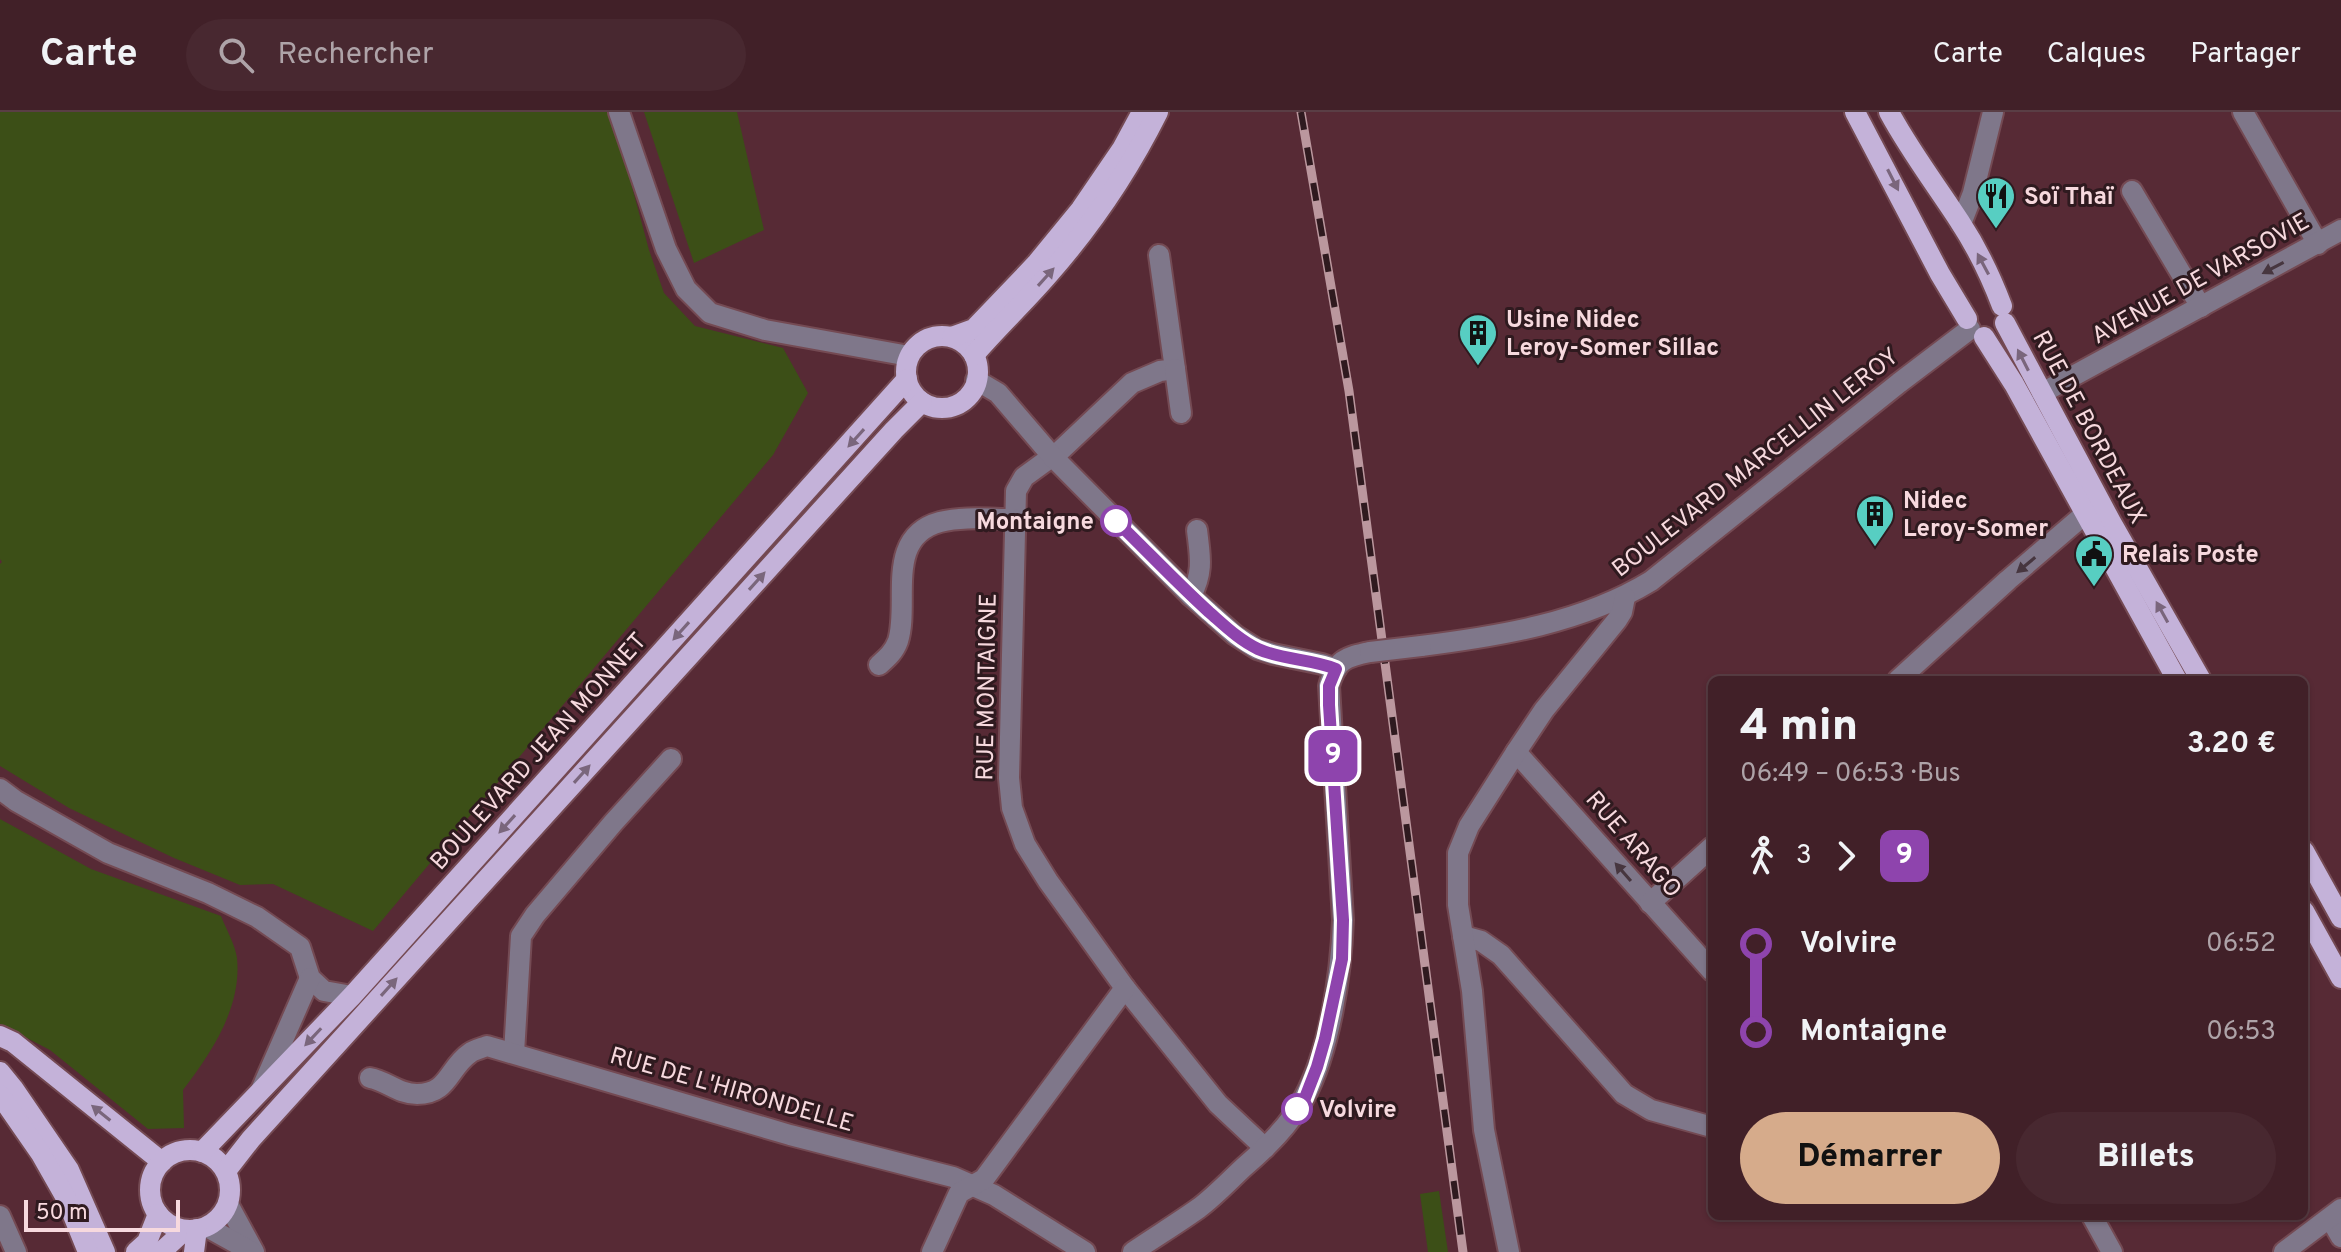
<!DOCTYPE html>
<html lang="fr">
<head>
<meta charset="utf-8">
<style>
	body { margin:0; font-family:Overpass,sans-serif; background:#482830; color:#f1f3f6; height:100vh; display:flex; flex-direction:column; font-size:30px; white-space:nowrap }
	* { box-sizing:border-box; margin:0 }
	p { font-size:26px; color:#aea3a8 }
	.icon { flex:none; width:44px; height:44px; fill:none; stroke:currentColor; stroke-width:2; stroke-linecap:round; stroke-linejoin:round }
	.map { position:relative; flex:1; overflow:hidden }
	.sheet { position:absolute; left:1708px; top:564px; width:600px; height:544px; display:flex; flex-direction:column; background:#412028; border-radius:12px; box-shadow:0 2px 6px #0004,0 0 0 2px #5a3e45 }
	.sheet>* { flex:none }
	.badge { padding:0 16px; border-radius:12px; font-size:28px; line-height:52px }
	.scale { position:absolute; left:24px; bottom:20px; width:156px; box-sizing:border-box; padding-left:8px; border:4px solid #f7d9de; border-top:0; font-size:22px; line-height:28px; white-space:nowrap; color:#f7d9de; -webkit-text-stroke:6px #2f1a1f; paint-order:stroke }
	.map>.badge { position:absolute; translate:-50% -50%; box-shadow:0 0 0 4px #fff }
	.legs { display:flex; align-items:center; gap:12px; height:88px; padding:0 32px; font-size:26px }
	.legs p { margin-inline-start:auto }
	.headline { display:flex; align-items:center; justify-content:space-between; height:136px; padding:0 32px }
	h1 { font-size:44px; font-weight:800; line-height:60px }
	.cta { display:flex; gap:16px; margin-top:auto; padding:16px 32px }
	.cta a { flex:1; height:92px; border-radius:48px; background:#d6ab8b; color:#111; font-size:32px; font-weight:800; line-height:92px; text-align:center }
	.cta a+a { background:#482830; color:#f1f3f6 }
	ul { padding:0 32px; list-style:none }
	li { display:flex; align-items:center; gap:28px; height:88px; font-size:30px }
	li i { display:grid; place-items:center; width:12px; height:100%; margin:0 10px; background:currentColor }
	li i::after { content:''; width:20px; height:20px; margin:-10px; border:6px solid; border-radius:50%; background:#412028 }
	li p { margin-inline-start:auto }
	li:first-child i { background:linear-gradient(#0000 50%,currentColor 0) }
	li:last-child i { background:linear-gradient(currentColor 50%,#0000 0) }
	header { display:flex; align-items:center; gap:48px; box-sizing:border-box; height:112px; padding:0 40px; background:#412028; border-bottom:2px solid #5a3e45 }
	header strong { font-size:38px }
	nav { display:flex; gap:44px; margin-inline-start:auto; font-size:28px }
	.search { width:560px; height:72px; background:#482830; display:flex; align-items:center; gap:20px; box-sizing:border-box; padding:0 28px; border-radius:44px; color:#aea3a8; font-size:30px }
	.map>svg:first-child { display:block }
	.green { fill:#3c4f17 }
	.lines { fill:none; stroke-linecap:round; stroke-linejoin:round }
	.minor-casing { stroke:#744a53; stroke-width:24 }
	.major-casing { stroke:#744a53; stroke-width:24 }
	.minor { stroke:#7f778a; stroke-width:20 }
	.major { stroke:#c4b2d9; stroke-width:20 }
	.rail-casing { stroke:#bb979e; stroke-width:9 }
	.rail { stroke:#2f1a1f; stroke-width:6; stroke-dasharray:18; stroke-linecap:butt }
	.minor-bridge-casing { stroke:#744a53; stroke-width:24; stroke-linecap:butt }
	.minor-bridge { stroke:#7f778a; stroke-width:20 }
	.oneway { fill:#7a667c }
	.oneway2 { fill:#47363f }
	.line-1-casing { stroke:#fff; stroke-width:18 }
	.line-1 { stroke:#8e44ad; stroke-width:12 }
	.stop-1-dot { fill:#fff; stroke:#8e44ad; stroke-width:4 }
	.labels { text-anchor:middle; stroke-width:6; stroke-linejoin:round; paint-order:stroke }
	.poi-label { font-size:24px; font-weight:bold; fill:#f7d9de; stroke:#2f1a1f; text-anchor:start }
	.street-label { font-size:24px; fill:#f7d9de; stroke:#2f1a1f }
	.stop-label { font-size:24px; font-weight:bold; fill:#f7d9de; stroke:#2f1a1f; text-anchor:end }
</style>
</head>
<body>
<header>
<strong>Carte</strong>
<div class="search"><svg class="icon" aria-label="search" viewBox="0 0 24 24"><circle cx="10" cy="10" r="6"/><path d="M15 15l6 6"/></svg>Rechercher</div>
<nav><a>Carte</a><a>Calques</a><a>Partager</a></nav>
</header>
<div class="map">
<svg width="2341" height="1140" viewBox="0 0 2341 1140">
	<rect width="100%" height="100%" fill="#572a35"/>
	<g class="green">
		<path d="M0 0H610L620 30 649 138 664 181 695 214 783 236 808 281 773 343 373 819 273 772 240 773 174 746 69 696 0 654V452L2 450 0 447Z"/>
		<path d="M644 0H737L764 118 694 151Z"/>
		<path d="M0 707 91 757 221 804C226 817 235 832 237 846 242 895 212 940 183 978L184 1016 148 1017 50 938 0 912Z"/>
		<path d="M1439 1079 1448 1140H1428L1420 1082Z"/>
	</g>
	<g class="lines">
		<g class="minor-casing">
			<g id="minor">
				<path d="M619 0 666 137 686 177 710 201 765 218 909 244"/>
				<path d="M2243 0 2318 132"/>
				<path d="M2132 79 2201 195"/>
				<path d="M1961 112 1973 81 1993 0"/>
				<path d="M1159 143 1175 257 1160 259 1132 271 1061 338 1024 365 1016 379 1009 666 1012 696 1025 732 1048 769 1125 876 1218 992 1265 1036"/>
				<path d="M1175 257 1181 301"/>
				<path d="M976 268 998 281 1052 344 1191 484 1235 523 1257 537 1273 542 1322 552 1336 557"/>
				<path d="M2042 281 2341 118"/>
				<path d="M1191 484C1204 459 1200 444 1197 418"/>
				<path d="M1421 534C1500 524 1582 511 1651 469L1899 271 1970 217"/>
				<path d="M879 553C887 546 894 540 898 529 910 491 884 425 940 410 963 404 990 407 1014 407"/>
				<path d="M1898 568 2008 468 2085 402"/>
				<path d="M1516 640 1712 859"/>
				<path d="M0 677 16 689 108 741 208 781 257 805 300 835 310 866 324 879 352 884"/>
				<path d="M1650 791 1712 735"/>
				<path d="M1463 824 1481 829 1501 843 1624 982 1651 998 1712 1015"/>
				<path d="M514 941 521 824 535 803 613 711 671 647"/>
				<path d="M370 966C387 969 398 982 417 982 449 982 448 956 470 941 474 938 482 936 487 934L790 1023 953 1065 994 1083 1085 1140"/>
				<path d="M262 976 310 866"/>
				<path d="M228 1092 254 1140"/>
				<path d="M0 1104 16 1140"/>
				<path d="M2092 1104 2112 1140"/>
				<path d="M2330 1106 2341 1125"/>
				<path d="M207 1115 252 1140"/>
				<path d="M932 1140 959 1081 984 1067 1125 876"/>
				<path d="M1133 1140C1155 1125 1178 1111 1199 1096 1215 1084 1230 1068 1244 1055 1267 1035 1290 1013 1304 986 1330 938 1341 862 1343 808L1329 574C1336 548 1345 545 1370 540"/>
				<path d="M1509 1140 1484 1018 1472 879 1458 793V741L1469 714 1516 640 1544 598 1617 508 1622 500 1625 485"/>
				<path d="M2284 1140 2341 1097"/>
			</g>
		</g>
		<g class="major-casing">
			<g id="major">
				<path d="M1855 0 1940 162 1967 207"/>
				<path d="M1889 0C1910 39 1936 73 1960 110 1977 136 1991 165 2002 194"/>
				<path d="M2005 211 2111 410 2201 568"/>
				<circle cx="942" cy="260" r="36"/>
				<path d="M952 225 974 217 1036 152 1081 97 1122 37 1142 0"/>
				<path d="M1984 225 2014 272 2177 568"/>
				<path d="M974 243C998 215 1025 190 1049 162 1092 113 1129 58 1158 0"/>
				<path d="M2304 739 2341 806"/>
				<path d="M2304 799 2341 866"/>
				<path d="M0 924 13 930 162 1050"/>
				<path d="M0 960 13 976 69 1058 105 1140"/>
				<path d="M0 983 41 1042 66 1086 88 1140"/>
				<circle cx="190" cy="1078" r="40"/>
				<path d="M202 1040 352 884 907 267"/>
				<path d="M226 1059 251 1027 894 318 922 290"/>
				<path d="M136 1140 147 1130 158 1102"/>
				<path d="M161 1140 185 1118"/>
				<path d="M194 1140 197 1117"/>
			</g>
		</g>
		<use href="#minor" class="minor"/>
		<use href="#major" class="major"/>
		<g class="rail-casing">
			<path id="rail" d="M1301 0 1349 279 1463 1140"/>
		</g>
		<use href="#rail" class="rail"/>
		<g class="minor-bridge-casing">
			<path id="minor-bridge" d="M1370 540 1421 534"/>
		</g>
		<use href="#minor-bridge" class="minor-bridge"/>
	</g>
	<defs><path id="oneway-solid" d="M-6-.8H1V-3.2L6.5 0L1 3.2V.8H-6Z" transform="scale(2)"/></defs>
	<g class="oneway">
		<use href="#oneway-solid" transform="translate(1893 68) rotate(63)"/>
		<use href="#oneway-solid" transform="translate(1983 152) rotate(-118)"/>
		<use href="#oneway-solid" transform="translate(1046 165) rotate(-48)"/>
		<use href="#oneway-solid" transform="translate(2023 248) rotate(-117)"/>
		<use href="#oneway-solid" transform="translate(856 326) rotate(132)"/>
		<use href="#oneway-solid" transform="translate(757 469) rotate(-48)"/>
		<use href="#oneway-solid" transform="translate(2162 500) rotate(-119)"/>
		<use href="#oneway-solid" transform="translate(681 519) rotate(132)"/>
		<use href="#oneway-solid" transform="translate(582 662) rotate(-48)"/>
		<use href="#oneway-solid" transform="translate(507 712) rotate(132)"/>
		<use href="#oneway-solid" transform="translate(389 875) rotate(-48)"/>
		<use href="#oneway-solid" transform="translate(313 925) rotate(133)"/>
		<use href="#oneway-solid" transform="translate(101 1001) rotate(-141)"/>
	</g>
	<g class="oneway2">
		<use href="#oneway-solid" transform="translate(2273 156) rotate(152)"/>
		<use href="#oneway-solid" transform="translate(2026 453) rotate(140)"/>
		<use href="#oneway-solid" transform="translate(1623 760) rotate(-131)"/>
	</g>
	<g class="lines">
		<g class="line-1-casing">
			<path id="line-1" d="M1116 409C1147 439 1177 471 1209 500 1224 513 1239 528 1258 537 1282 548 1311 547 1336 557L1329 574V593L1343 808 1342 847 1325 927 1317 955 1305 986 1297 997"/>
		</g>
		<use href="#line-1" class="line-1"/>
	</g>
	<defs>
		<g id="restaurant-pin" transform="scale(2)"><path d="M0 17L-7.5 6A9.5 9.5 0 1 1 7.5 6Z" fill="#57cec2" stroke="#2f1a1f"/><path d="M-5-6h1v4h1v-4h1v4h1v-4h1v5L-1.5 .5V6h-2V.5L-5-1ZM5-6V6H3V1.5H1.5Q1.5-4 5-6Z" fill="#111"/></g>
		<g id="building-pin" transform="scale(2)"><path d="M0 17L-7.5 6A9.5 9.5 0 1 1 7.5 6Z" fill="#57cec2" stroke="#2f1a1f"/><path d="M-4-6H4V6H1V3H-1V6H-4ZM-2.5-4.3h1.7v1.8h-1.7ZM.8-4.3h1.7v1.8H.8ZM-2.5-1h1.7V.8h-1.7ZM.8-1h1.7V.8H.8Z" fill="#111"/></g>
		<g id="civic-pin" transform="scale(2)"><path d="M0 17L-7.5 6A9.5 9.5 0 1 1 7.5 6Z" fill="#57cec2" stroke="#2f1a1f"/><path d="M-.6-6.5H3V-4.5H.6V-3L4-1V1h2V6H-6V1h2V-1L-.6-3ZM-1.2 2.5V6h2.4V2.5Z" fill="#111"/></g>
	</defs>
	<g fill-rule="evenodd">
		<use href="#restaurant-pin" x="1996" y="84"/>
		<use href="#building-pin" x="1478" y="221"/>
		<use href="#building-pin" x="1875" y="402"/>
		<use href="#civic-pin" x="2094" y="442"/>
	</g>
	<g class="stop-1-dot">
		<circle cx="1116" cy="409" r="14"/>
		<circle cx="1297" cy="997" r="14"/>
	</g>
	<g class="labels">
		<g class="poi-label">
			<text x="2024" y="92">Soï Thaï</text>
			<text x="1506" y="215">Usine Nidec<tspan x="1506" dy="28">Leroy-Somer Sillac</tspan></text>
			<text x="1903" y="396">Nidec<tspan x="1903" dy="28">Leroy-Somer</tspan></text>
			<text x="2122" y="450">Relais Poste</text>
		</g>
		<g class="street-label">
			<text transform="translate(2200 166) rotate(-29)" y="8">AVENUE DE VARSOVIE</text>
			<text transform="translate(2090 315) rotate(62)" y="8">RUE DE BORDEAUX</text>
			<text transform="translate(1755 350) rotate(-38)" y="8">BOULEVARD MARCELLIN LEROY</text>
			<text transform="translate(986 575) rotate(-89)" y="8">RUE MONTAIGNE</text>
			<text transform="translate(538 639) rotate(-48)" y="8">BOULEVARD JEAN MONNET</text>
			<text transform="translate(1634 732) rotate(49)" y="8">RUE ARAGO</text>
			<text transform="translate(732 977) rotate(16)" y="8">RUE DE L'HIRONDELLE</text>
		</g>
		<g class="stop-label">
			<text x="1094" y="417">Montaigne</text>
			<text x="1319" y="1005" text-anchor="start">Volvire</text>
		</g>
	</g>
</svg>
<div class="scale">50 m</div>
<b class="badge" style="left:1333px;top:644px;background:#8e44ad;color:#fff">9</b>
<section class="sheet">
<div class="headline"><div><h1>4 min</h1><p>06:49 – 06:53 · Bus</p></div><b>3.20 €</b></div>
<div class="legs"><svg class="icon" aria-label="walk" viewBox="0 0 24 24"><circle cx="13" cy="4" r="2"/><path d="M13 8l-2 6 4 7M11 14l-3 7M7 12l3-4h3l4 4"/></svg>3<svg class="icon" aria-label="forward" viewBox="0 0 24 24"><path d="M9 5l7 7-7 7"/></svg><b class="badge" style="background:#8e44ad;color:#fff">9</b></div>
<ul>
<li><i style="color:#8e44ad"></i><b>Volvire</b><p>06:52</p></li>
<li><i style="color:#8e44ad"></i><b>Montaigne</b><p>06:53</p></li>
</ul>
<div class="cta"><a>Démarrer</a><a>Billets</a></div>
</section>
</div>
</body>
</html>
